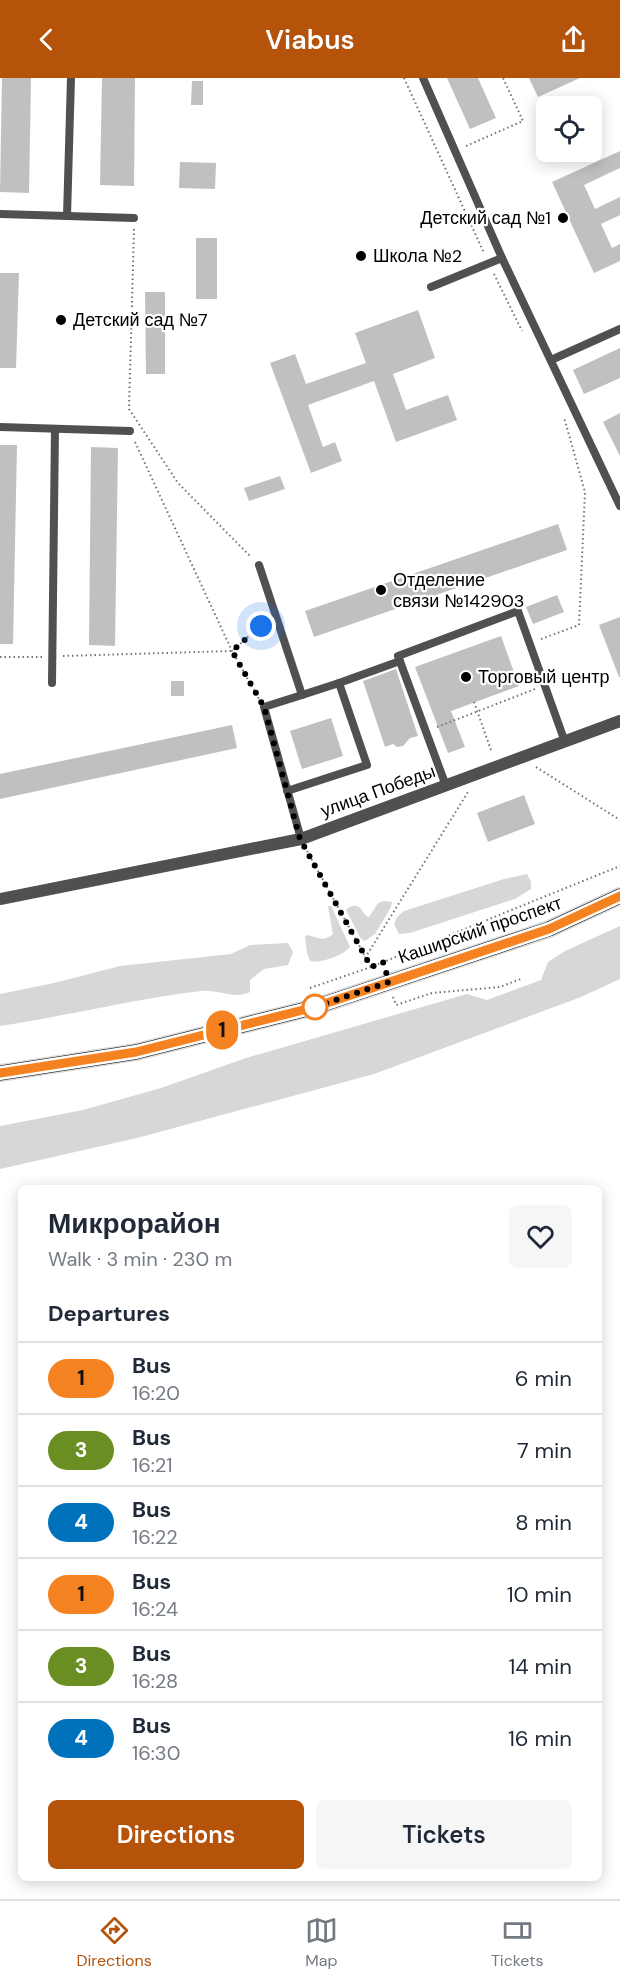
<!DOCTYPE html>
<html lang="en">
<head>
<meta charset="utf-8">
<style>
	body { margin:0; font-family:"DM Sans",sans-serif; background:#f6f6f7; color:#1f2937; height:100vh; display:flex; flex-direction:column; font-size:22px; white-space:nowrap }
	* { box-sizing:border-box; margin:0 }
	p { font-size:20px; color:#747a83 }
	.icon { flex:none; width:33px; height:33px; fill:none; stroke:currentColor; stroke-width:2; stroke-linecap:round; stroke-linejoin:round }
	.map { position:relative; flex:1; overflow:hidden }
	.details { position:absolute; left:18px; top:1107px; width:584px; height:696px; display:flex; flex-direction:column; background:#fff; border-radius:9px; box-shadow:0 3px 15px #0003 }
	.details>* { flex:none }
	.badge { padding:0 12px; border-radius:20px; font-size:21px; line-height:39px }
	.tools { position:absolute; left:536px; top:18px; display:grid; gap:12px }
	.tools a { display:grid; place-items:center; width:66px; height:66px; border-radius:9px; background:#fff; box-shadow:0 3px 15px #0003; font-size:30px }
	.you { position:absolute; width:30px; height:30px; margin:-15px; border:4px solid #fff; border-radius:50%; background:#1a73e8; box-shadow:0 0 0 9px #1a73e833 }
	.map>.badge { position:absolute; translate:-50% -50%; box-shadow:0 0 0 3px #fff }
	h2 { padding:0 30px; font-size:22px; line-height:54px }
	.round { display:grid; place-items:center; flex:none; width:63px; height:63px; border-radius:9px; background:#f6f6f7 }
	.head { display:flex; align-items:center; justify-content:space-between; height:102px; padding:0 30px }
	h1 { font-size:28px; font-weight:600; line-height:45px }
	.primary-button { display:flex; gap:12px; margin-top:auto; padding:12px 30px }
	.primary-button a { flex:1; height:69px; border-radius:9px; background:#b45309; color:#fff; font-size:24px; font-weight:600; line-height:69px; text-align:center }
	.primary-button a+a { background:#f6f6f7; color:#1f2937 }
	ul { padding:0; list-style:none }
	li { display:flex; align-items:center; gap:18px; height:72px; padding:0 30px; border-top:2px solid #e0e1e3 }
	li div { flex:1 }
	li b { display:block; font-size:22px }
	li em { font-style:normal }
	li .badge { min-width:66px; font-weight:700; text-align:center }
	header { display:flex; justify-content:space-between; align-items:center; height:78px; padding:0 30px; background:#b45309; color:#fff; font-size:27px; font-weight:600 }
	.dock { display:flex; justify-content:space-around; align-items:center; height:84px; border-top:2px solid #e0e1e3; background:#fff; font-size:16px; color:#747a83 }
	.dock a { display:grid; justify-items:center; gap:3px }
	.dock .on { color:#b45309 }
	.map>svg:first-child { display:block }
	.green { fill:#d7d7d7 }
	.building { fill:#c0c0c0 }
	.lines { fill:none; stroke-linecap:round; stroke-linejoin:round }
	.primary-casing { stroke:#dbdbdb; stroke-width:18 }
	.path { stroke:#727272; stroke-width:2; stroke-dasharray:1.5 3; stroke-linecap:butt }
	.service { stroke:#505050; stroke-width:8 }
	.minor { stroke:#505050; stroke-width:12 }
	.primary { stroke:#000; stroke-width:15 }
	.line-casing { stroke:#fff; stroke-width:14 }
	.line { stroke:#f58220; stroke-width:9 }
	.walk { stroke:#000; stroke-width:6; stroke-dasharray:0 10.8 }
	.poi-dot { fill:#000; stroke:#fff; stroke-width:2 }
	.stop-dot { fill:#fff; stroke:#f58220; stroke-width:3 }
	.labels { text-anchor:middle; stroke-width:4.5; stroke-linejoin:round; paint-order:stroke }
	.poi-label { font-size:18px; fill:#000; stroke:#fff; text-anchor:start }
	.street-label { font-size:18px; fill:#000; stroke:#fff }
</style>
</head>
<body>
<header><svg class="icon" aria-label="back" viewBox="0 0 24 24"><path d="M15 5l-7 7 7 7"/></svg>Viabus<svg class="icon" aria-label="share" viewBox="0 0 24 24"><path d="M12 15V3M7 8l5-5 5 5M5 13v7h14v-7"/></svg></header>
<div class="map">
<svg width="620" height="1821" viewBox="0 0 620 1821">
	<rect width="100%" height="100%" fill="#fff"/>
	<g class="green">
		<path d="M527 796 531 804V811L515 821 410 855 399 856 394 846 397 839 404 833 504 801Z"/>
		<path d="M384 823 392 824 391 829 375 856 365 863 361 861 346 832 349 829C359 825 361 831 366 838L369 839 378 825Z"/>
		<path d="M328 828H331L350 869C343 877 321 886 310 883L307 875 305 858 308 857C319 860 323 864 333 856Z"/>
		<path d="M620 848V901L581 919 374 996 137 1060 0 1091V1048L83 1032 161 1010 246 980 467 916 487 922 541 902 548 884 565 873Z"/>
		<path d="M288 865 293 874 288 887 264 891 250 902V914C233 922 219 911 201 913 133 921 67 938 0 948V916L54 905 120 888 231 876 250 867Z"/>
	</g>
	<g class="building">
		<path d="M2 0H31L29 115 0 114Z"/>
		<path d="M102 0H135L134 108 100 107Z"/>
		<path d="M447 0H478L496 40 470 51Z"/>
		<path d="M529 0H580L538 19Z"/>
		<path d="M192 3H203V27H191Z"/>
		<path d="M620 73V90L584 107 595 131 620 119V137L601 146 612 170 620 166V183L594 195 552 104Z"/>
		<path d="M180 84 216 85 215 111 179 110Z"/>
		<rect x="196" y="160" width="21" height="61"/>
		<path d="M0 195H19L16 290H0Z"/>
		<path d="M145 214H165V296H146Z"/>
		<path d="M418 232 435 280 393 296 406 332 448 317 457 342 396 364 374 303 308 327 323 369 335 364 342 383 311 395 270 285 295 276 306 306 366 285 355 255Z"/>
		<path d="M620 270V300L584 316 573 292Z"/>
		<path d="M620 335V378L603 344Z"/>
		<path d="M0 367H17L13 566H0Z"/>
		<path d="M91 369 118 370 115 568 89 567Z"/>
		<path d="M280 398 285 411 249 423 244 410Z"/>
		<path d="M558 446 567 472 314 559 305 533Z"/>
		<path d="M557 517 564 534 533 546 526 529Z"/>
		<path d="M620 539V599H619L599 547Z"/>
		<path d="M501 558 519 608 451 633 465 669 448 675 415 589Z"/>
		<path d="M396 591 418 658 410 660 403 668 397 669 393 666 385 669 363 603Z"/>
		<rect x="171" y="603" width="13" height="15"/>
		<path d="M331 640 343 678 302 691 290 653Z"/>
		<path d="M232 647 237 670 0 721V696Z"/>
		<path d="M524 717 535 746 488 764 477 735Z"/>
	</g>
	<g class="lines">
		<g class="primary-casing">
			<path id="primary" d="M0 995 136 974 315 929 549 851 620 818"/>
		</g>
		<g class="path">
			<path d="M404 0 484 175"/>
			<path d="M466 68 523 43 503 0"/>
			<path d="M134 151 129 331 178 405 251 479"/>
			<path d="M494 196 522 253"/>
			<path d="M135 364 232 573 259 621"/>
			<path d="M541 561 579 547 585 414 564 339"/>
			<path d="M63 578 232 573 265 544"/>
			<path d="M0 579H42"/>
			<path d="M474 624 492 675"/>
			<path d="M437 649 535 611"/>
			<path d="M536 689 620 742"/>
			<path d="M307 773 371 889"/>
			<path d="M365 880 468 714"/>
			<path d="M310 910 371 889 620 788"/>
			<path d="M393 919 396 927 432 915 500 909 523 900"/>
		</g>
		<g class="service">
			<path d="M423 0 502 180 620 428"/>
			<path d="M0 136 134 140"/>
			<path d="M67 138 71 0"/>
			<path d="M431 209 502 180"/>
			<path d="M551 282 620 251"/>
			<path d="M0 349 130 353"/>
			<path d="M259 487 302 617 264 629 301 761"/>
			<path d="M52 605 55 351"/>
			<path d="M339 605 400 583"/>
			<path d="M446 708 398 578 518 533 565 664"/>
			<path d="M287 713 367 687 339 605 302 617"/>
		</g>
		<path class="minor" d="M0 821 301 761 620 643"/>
		<use href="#primary" class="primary"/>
	</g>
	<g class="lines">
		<g class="line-casing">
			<path id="line" d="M0 995 136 974 315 929 549 851 620 818"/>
		</g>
		<use href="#line" class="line"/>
		<path class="walk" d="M261 548 232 573 264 629 300 761 371 889 383 884 389 904 315 929"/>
	</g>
	<g class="poi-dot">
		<circle cx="563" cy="140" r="6"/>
		<circle cx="361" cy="178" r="6"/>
		<circle cx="61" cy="242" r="6"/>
		<circle cx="381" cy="512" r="6"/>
		<circle cx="466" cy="599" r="6"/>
	</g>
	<circle class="stop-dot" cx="315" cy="929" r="12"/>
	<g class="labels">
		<g class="poi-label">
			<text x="551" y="146" text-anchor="end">Детский сад №1</text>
			<text x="373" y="184">Школа №2</text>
			<text x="73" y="248">Детский сад №7</text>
			<text x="393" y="508">Отделение<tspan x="393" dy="21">связи №142903</tspan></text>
			<text x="478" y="605">Торговый центр</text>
		</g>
		<g class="street-label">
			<text transform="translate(378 713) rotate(-20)" y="6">улица Победы</text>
			<text transform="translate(480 852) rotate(-19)" y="6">Каширский проспект</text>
		</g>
	</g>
</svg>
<div class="tools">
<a><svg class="icon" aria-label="locate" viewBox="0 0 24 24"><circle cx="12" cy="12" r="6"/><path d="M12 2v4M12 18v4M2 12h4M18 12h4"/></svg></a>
</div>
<div class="you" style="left:261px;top:548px"></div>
<b class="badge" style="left:222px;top:952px;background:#f58220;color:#111">1</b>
<section class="details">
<div class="head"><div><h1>Микрорайон</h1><p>Walk · 3 min · 230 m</p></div><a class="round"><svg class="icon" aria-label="heart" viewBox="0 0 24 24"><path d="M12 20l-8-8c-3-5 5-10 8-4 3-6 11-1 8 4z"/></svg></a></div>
<h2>Departures</h2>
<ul>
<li><span class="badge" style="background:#f58220;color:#111">1</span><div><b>Bus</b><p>16:20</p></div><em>6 min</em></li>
<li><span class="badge" style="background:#6b8e23;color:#fff">3</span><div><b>Bus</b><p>16:21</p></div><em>7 min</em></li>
<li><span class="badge" style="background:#0072bc;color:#fff">4</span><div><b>Bus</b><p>16:22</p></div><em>8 min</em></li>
<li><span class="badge" style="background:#f58220;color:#111">1</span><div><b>Bus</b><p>16:24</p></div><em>10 min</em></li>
<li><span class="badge" style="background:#6b8e23;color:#fff">3</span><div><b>Bus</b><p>16:28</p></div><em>14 min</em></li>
<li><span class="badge" style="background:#0072bc;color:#fff">4</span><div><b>Bus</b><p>16:30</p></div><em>16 min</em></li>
</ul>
<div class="primary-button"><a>Directions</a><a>Tickets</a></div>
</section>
</div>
<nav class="dock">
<a class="on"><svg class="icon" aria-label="directions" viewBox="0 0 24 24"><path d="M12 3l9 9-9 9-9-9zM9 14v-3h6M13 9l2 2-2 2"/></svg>Directions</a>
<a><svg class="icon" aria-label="map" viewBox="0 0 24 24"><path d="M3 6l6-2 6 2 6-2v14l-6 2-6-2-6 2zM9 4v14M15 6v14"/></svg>Map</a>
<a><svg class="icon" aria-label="tickets" viewBox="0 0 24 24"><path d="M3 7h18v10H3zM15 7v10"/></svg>Tickets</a>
</nav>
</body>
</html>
